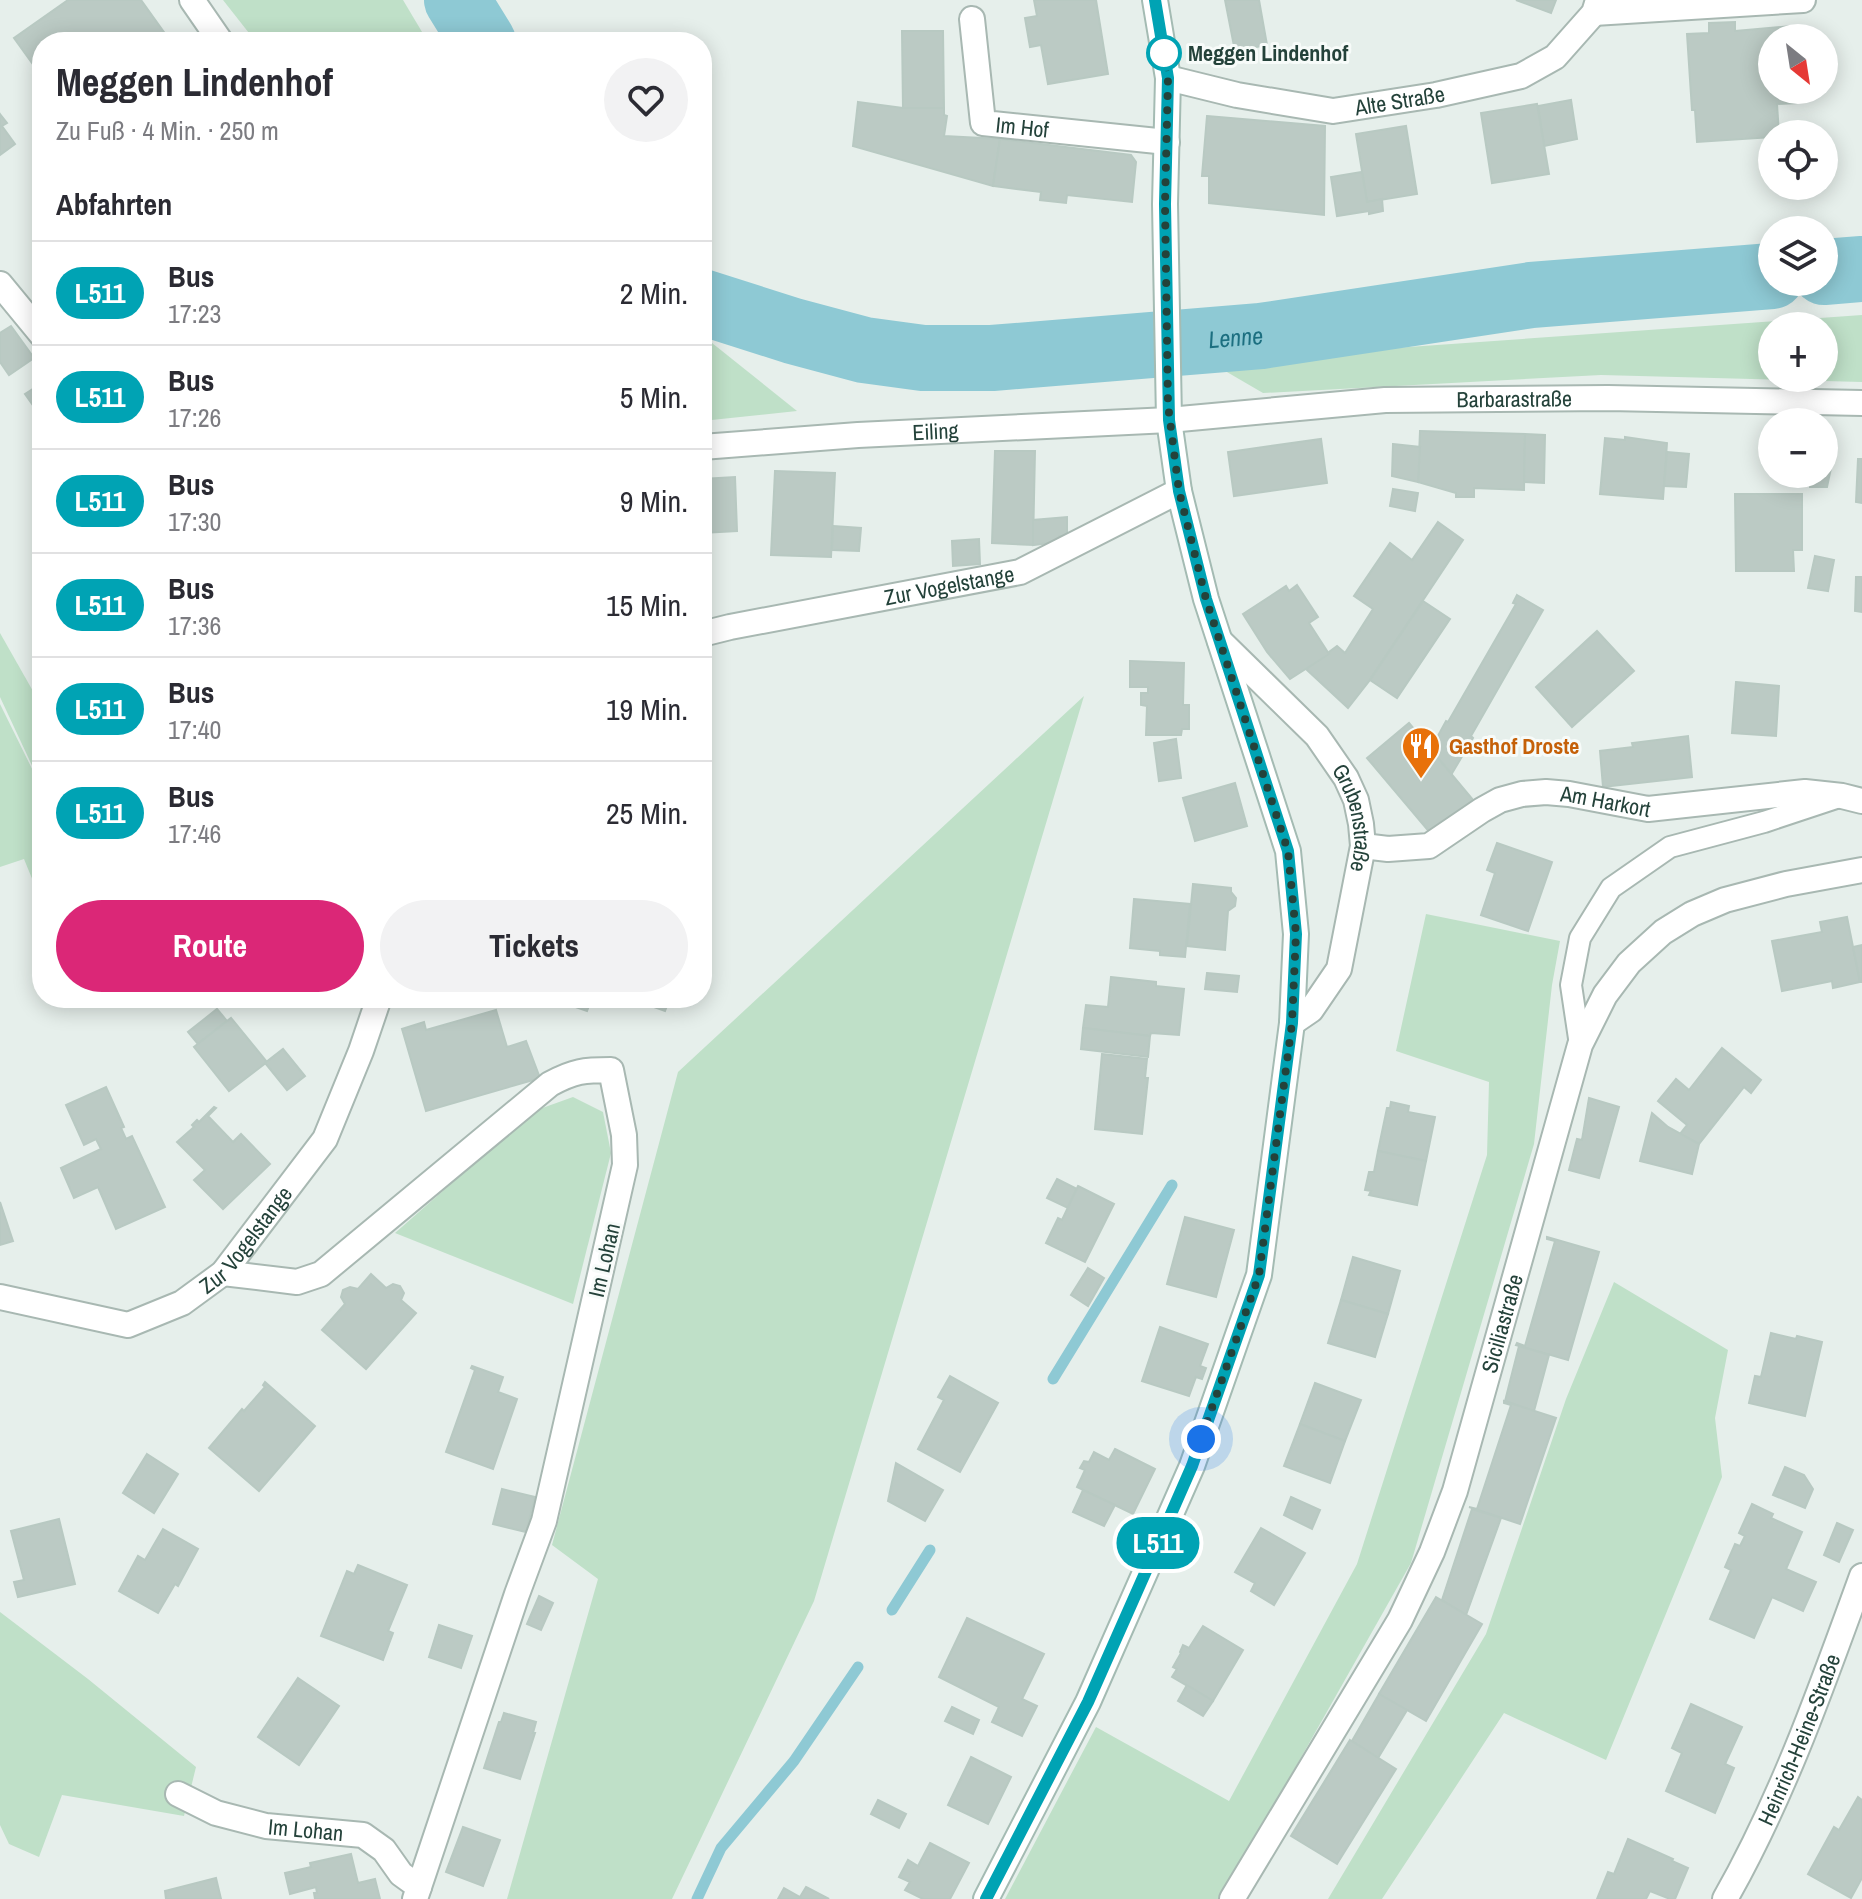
<!DOCTYPE html>
<html lang="de">
<head>
<meta charset="utf-8">
<style>
	body { margin:0; font-family:"Archivo Narrow",sans-serif; background:#f2f2f3; color:#2b2b33; height:100vh; display:flex; flex-direction:column; font-size:30px; white-space:nowrap }
	* { box-sizing:border-box; margin:0 }
	p { font-size:26px; color:#7c7c81 }
	.icon { flex:none; width:44px; height:44px; fill:none; stroke:currentColor; stroke-width:2; stroke-linecap:round; stroke-linejoin:round }
	.map { position:relative; flex:1; overflow:hidden }
	.sheet { position:absolute; left:32px; top:32px; width:680px; height:976px; display:flex; flex-direction:column; background:#fff; border-radius:32px; box-shadow:0 4px 20px #0003 }
	.sheet>* { flex:none }
	.badge { padding:0 16px; border-radius:26px; font-size:28px; line-height:52px }
	.needle { width:52px; rotate:150deg }
	.buttons { position:absolute; left:1758px; top:24px; display:grid; gap:16px }
	.buttons a { display:grid; place-items:center; width:80px; height:80px; border-radius:50%; background:#fff; box-shadow:0 4px 20px #0003; font-size:40px }
	.you { position:absolute; width:40px; height:40px; margin:-20px; border:6px solid #fff; border-radius:50%; background:#1a73e8; box-shadow:0 0 0 12px #1a73e833 }
	.map>.badge { position:absolute; translate:-50% -50%; box-shadow:0 0 0 4px #fff }
	h2 { padding:0 24px; font-size:30px; line-height:72px }
	.round { display:grid; place-items:center; flex:none; width:84px; height:84px; border-radius:42px; background:#f2f2f3 }
	.head { display:flex; align-items:center; justify-content:space-between; height:136px; padding:0 24px }
	h1 { font-size:38px; font-weight:700; line-height:60px }
	.action { display:flex; gap:16px; margin-top:auto; padding:16px 24px }
	.action a { flex:1; height:92px; border-radius:48px; background:#db2777; color:#fff; font-size:32px; font-weight:700; line-height:92px; text-align:center }
	.action a+a { background:#f2f2f3; color:#2b2b33 }
	ul { padding:0; list-style:none }
	li { display:flex; align-items:center; gap:24px; height:104px; padding:0 24px; border-top:2px solid #e1e1e2 }
	li div { flex:1 }
	li b { display:block; font-size:30px }
	li em { font-style:normal }
	li .badge { min-width:88px; font-weight:700; text-align:center }
	.map>svg:first-child { display:block }
	.green { fill:#bfe0c8; fill-rule:evenodd }
	.lines { fill:none; stroke-linecap:round; stroke-linejoin:round }
	.stream { stroke:#8ec9d4; stroke-width:11 }
	.river { stroke:#8ec9d4; stroke-width:66 }
	.building { fill:#bbcac4; stroke:#b8c9c2; stroke-width:2 }
	.service-casing { stroke:#a8b8b2; stroke-width:24 }
	.minor-casing { stroke:#a8b8b2; stroke-width:28 }
	.secondary-casing { stroke:#a4bbb3; stroke-width:28 }
	.service { stroke:#fff; stroke-width:20 }
	.minor { stroke:#fff; stroke-width:24 }
	.secondary { stroke:#fff; stroke-width:24 }
	.line-casing { stroke:#fff; stroke-width:18 }
	.line { stroke:#00a3b4; stroke-width:12 }
	.walk { stroke:#24423a; stroke-width:8; stroke-dasharray:0 14.4 }
	.stop-dot { fill:#fff; stroke:#00a3b4; stroke-width:4 }
	.labels { text-anchor:middle; stroke-width:6; stroke-linejoin:round; paint-order:stroke }
	.stop-label { font-size:22px; font-weight:bold; fill:#24423a; stroke:#f7fbf9; text-anchor:start }
	.street-label { font-size:22px; fill:#24423a; stroke:#f7fbf9 }
	.food-label { font-size:22px; font-weight:bold; fill:#c56008; stroke:#f7fbf9; text-anchor:start }
	.water-label { font-size:24px; font-style:italic; fill:#1c6f80; stroke:#f7fbf9 }
</style>
</head>
<body>
<div class="map">
<svg width="1862" height="1899" viewBox="0 0 1862 1899">
	<rect width="100%" height="100%" fill="#e6efeb"/>
	<g class="green">
		<path d="M223 0H403L428 42H256Z"/>
		<path d="M1862 315V382L1601 375 1263 393 1208 361ZM1772 326H1824V378H1772Z"/>
		<path d="M702 335 797 411 702 421Z"/>
		<path d="M0 633 42 707V787L0 697Z"/>
		<path d="M1084 696 814 1601 672 1899H507L598 1579 552 1545 678 1072Z"/>
		<path d="M0 704 42 789V903L24 859 0 867Z"/>
		<path d="M1426 914 1560 941 1552 985 1534 1144 1411 1563 1221 1899H1005L1096 1727 1229 1801 1357 1564 1487 1155 1489 1082 1396 1051Z"/>
		<path d="M573 1097 603 1112 611 1153 573 1304 395 1233 534 1111Z"/>
		<path d="M1614 1282 1728 1350 1715 1418 1722 1477 1606 1760 1504 1713 1382 1899H1328L1486 1634 1566 1399Z"/>
		<path d="M0 1612 88 1679 196 1767 184 1816 62 1795 39 1857 9 1844 0 1825Z"/>
	</g>
	<g class="lines">
		<g class="stream">
			<path d="M1053 1379 1172 1185"/>
			<path d="M892 1610 930 1550"/>
			<path d="M697 1899 721 1848 794 1761 858 1667"/>
		</g>
		<g class="river">
			<path d="M457 0 483 42"/>
			<path d="M1824 272 1862 269"/>
			<path id="s1" d="M702 302 793 331 864 350 923 358H992L1261 336 1531 295 1772 276"/>
		</g>
	</g>
	<g class="building">
		<path d="M68 0H141L166 35 156 42H42V77L14 38Z"/>
		<path d="M1034 0H1096L1108 74 1048 84 1041 45 1030 47 1025 18 1037 16Z"/>
		<path d="M1225 0H1259L1267 45 1235 51Z"/>
		<path d="M1516 0H1556L1551 13Z"/>
		<path d="M1735 22V31L1792 26 1793 38H1772V90H1797L1798 103 1777 104 1779 134H1772V137L1697 142 1695 110H1692L1687 34 1709 33V23Z"/>
		<path d="M902 31H943L944 108H903Z"/>
		<path d="M1571 100 1577 139 1544 146 1538 106Z"/>
		<path d="M858 102 903 108H944V115L947 116 944 136 1000 139 993 186 853 146Z"/>
		<path d="M1537 104 1549 174 1492 183 1481 113Z"/>
		<path d="M0 114 7 123 2 126 15 144 0 155Z"/>
		<path d="M1207 116 1325 126 1324 215 1209 203V176H1202Z"/>
		<path d="M1406 126 1417 194 1367 202 1356 134Z"/>
		<path d="M1000 139 1131 155 1136 162 1132 202 1067 195 1066 203 1040 200 1041 192 993 186Z"/>
		<path d="M1362 172 1367 202 1382 199 1383 211 1369 214V211L1337 216 1331 177Z"/>
		<path d="M11 326 34 358 9 375 0 362V333Z"/>
		<path d="M42 383V418L25 394Z"/>
		<path d="M1420 431 1525 434 1524 490 1474 488V497H1456V493L1418 482Z"/>
		<path d="M1525 434 1545 435 1544 483 1524 482Z"/>
		<path d="M1625 437 1667 443 1663 499 1600 494 1605 438 1625 440Z"/>
		<path d="M1321 439 1327 483 1234 496 1228 452Z"/>
		<path d="M1393 444 1420 447 1418 482 1392 476Z"/>
		<path d="M995 451H1035L1033 545 992 543Z"/>
		<path d="M1667 452 1689 454 1686 487 1664 486Z"/>
		<path d="M1824 454H1834L1827 487H1810V474H1824Z"/>
		<path d="M1858 459H1862V503L1856 502Z"/>
		<path d="M775 471 835 473 831 557 771 555Z"/>
		<path d="M735 477 737 531 702 533V479Z"/>
		<path d="M1393 489 1418 493 1415 511 1390 506Z"/>
		<path d="M1735 494H1802V550H1793L1794 571H1736Z"/>
		<path d="M1067 517V536H1059V540L1057 542 1033 545V520Z"/>
		<path d="M1438 522 1463 540 1370 680 1348 708 1306 669 1337 646 1345 653 1373 609 1354 596 1390 543 1412 560Z"/>
		<path d="M833 526 861 528 859 551 832 550Z"/>
		<path d="M979 539 980 564 953 566 952 541Z"/>
		<path d="M1815 556 1834 560 1828 591 1808 588Z"/>
		<path d="M1856 577H1862V612L1855 611Z"/>
		<path d="M1297 585 1318 617 1309 623 1329 654 1290 679 1267 652 1243 614 1286 586 1289 591Z"/>
		<path d="M1517 595 1543 610 1471 736 1473 738 1451 775 1432 752 1434 743 1446 721 1448 722 1516 604 1513 603Z"/>
		<path d="M1423 601 1450 619 1397 698 1370 680Z"/>
		<path d="M1597 631 1634 671 1572 727 1536 687Z"/>
		<path d="M1130 661 1184 663 1183 705H1189V729H1182L1181 735H1146L1147 706 1141 705V693H1148V687H1130Z"/>
		<path d="M1736 682 1779 686 1776 736 1732 733Z"/>
		<path d="M1409 723 1473 800 1432 835 1367 758Z"/>
		<path d="M1688 736 1692 777 1603 787 1600 751 1633 747 1632 743Z"/>
		<path d="M1176 739 1181 778 1159 781 1154 743Z"/>
		<path d="M1235 783 1247 826 1195 841 1183 798Z"/>
		<path d="M1497 843 1552 862 1528 931 1481 915 1495 873 1487 870Z"/>
		<path d="M1193 884 1231 888V892L1236 898 1235 906 1228 911 1225 950 1187 946Z"/>
		<path d="M1134 899 1190 904 1185 957 1160 955V951L1130 948Z"/>
		<path d="M1847 917 1860 982 1833 988 1832 981 1782 991 1772 941 1822 932 1820 922Z"/>
		<path d="M1862 945V982H1860L1853 947Z"/>
		<path d="M1207 973 1239 976 1237 992 1205 989Z"/>
		<path d="M1111 977 1156 982V986L1184 989 1179 1035 1151 1033 1150 1036 1083 1028 1086 1005 1108 1007Z"/>
		<path d="M556 998H592L587 1011 555 1000Z"/>
		<path d="M629 998H670L665 1011Z"/>
		<path d="M217 1009 227 1021 198 1044 188 1032Z"/>
		<path d="M496 1010 507 1047 526 1041 540 1078 426 1111 402 1029 424 1022 426 1030Z"/>
		<path d="M231 1018 267 1062 229 1091 194 1047Z"/>
		<path d="M1083 1028 1150 1036 1148 1057 1081 1049Z"/>
		<path d="M1722 1048 1761 1080 1751 1093 1744 1087 1699 1144 1680 1134 1687 1125 1658 1101 1676 1079 1689 1090Z"/>
		<path d="M283 1049 305 1076 287 1090 265 1063Z"/>
		<path d="M1102 1054 1147 1059 1145 1078H1148L1142 1134 1095 1129Z"/>
		<path d="M106 1087 124 1127 121 1128 126 1139 132 1136 165 1207 116 1229 98 1187 74 1198 61 1168 101 1149 96 1139 84 1145 66 1105Z"/>
		<path d="M1589 1098 1619 1107 1599 1178 1569 1170 1577 1139 1582 1140Z"/>
		<path d="M1391 1102 1409 1106 1408 1112 1435 1117 1426 1161 1378 1151 1387 1108H1390Z"/>
		<path d="M214 1107 216 1108 208 1116 233 1142 241 1134 270 1164 223 1209 194 1180 205 1170 177 1142 194 1127 192 1125 197 1120 199 1122Z"/>
		<path d="M1652 1113 1668 1127 1699 1144 1692 1174 1640 1161Z"/>
		<path d="M1378 1151 1426 1161 1417 1205 1369 1195 1371 1191 1365 1190 1369 1172H1374Z"/>
		<path d="M1057 1179 1077 1189 1068 1208 1047 1198Z"/>
		<path d="M1078 1186 1114 1204 1085 1262 1046 1243 1058 1218 1062 1220Z"/>
		<path d="M0 1202 13 1241 0 1245Z"/>
		<path d="M1185 1217 1234 1230 1216 1297 1167 1284Z"/>
		<path d="M1547 1237 1599 1252 1568 1360 1516 1345 1517 1343 1525 1346 1555 1241 1547 1239Z"/>
		<path d="M1353 1257 1400 1271 1388 1314 1341 1300Z"/>
		<path d="M1088 1268 1104 1278 1088 1306 1071 1295Z"/>
		<path d="M371 1274 386 1288 393 1284 400 1286 404 1293 401 1300 416 1313 366 1369 322 1330 345 1304 341 1297 343 1290 350 1287 358 1289Z"/>
		<path d="M1341 1300 1388 1314 1375 1357 1328 1343Z"/>
		<path d="M1160 1327 1208 1344 1200 1366 1206 1368 1202 1379 1196 1377 1189 1396 1142 1381Z"/>
		<path d="M1771 1333 1796 1339 1797 1336 1822 1342 1805 1416 1749 1403 1755 1376 1761 1377Z"/>
		<path d="M1519 1346 1549 1355 1534 1411 1505 1401Z"/>
		<path d="M472 1366 503 1377 498 1392 517 1399 493 1469 446 1452 475 1370 471 1368Z"/>
		<path d="M950 1376 998 1403 960 1472 918 1449 944 1400 938 1397Z"/>
		<path d="M265 1382 315 1426 259 1491 209 1448 242 1409 244 1411 265 1387 263 1385Z"/>
		<path d="M1315 1383 1361 1400 1345 1441 1300 1424Z"/>
		<path d="M1504 1401 1556 1418 1520 1524 1469 1507 1477 1509 1511 1405 1504 1403Z"/>
		<path d="M1300 1424 1345 1441 1330 1483 1284 1466Z"/>
		<path d="M1115 1449 1155 1469 1133 1514 1077 1487 1085 1470 1080 1468 1084 1461 1089 1462 1094 1452 1109 1460Z"/>
		<path d="M147 1454 178 1474 154 1513 123 1493Z"/>
		<path d="M896 1463 943 1490 925 1521 888 1501Z"/>
		<path d="M1785 1467 1804 1475 1813 1489 1805 1508 1773 1495Z"/>
		<path d="M502 1489 535 1497 526 1532 493 1524Z"/>
		<path d="M1083 1490 1115 1505 1104 1526 1073 1512Z"/>
		<path d="M1291 1497 1320 1510 1312 1529 1284 1515Z"/>
		<path d="M1752 1504 1773 1514 1771 1518 1802 1532 1786 1569 1816 1582 1803 1611 1772 1597 1754 1638 1710 1619 1731 1570 1725 1567 1735 1544 1740 1546 1745 1536 1739 1533Z"/>
		<path d="M1472 1509 1501 1518 1466 1615 1442 1600Z"/>
		<path d="M59 1519 75 1584 18 1597 14 1582 24 1580 11 1531Z"/>
		<path d="M1837 1523 1853 1530 1839 1562 1824 1555Z"/>
		<path d="M1261 1528 1305 1553 1274 1605 1251 1591 1255 1583 1235 1572Z"/>
		<path d="M163 1529 198 1549 178 1586 175 1584 158 1613 119 1591 138 1556 145 1560Z"/>
		<path d="M358 1565 407 1585 388 1631 393 1633 383 1660 321 1636 347 1571 354 1574Z"/>
		<path d="M539 1596 553 1603 541 1630 527 1624Z"/>
		<path d="M1436 1597 1482 1624 1426 1721 1379 1694Z"/>
		<path d="M967 1618 1044 1654 1022 1699 1037 1706 1022 1736 992 1722 999 1707 939 1677Z"/>
		<path d="M439 1625 472 1636 461 1668 429 1657Z"/>
		<path d="M1203 1626 1243 1650 1213 1701 1172 1677 1177 1669 1173 1667 1181 1653 1180 1652 1183 1645 1189 1648Z"/>
		<path d="M298 1678 339 1706 299 1765 258 1737Z"/>
		<path d="M1187 1685 1213 1701 1203 1716 1178 1701Z"/>
		<path d="M1379 1694 1407 1710 1378 1758 1352 1741Z"/>
		<path d="M1691 1704 1742 1727 1725 1764 1734 1768 1715 1813 1666 1791 1682 1753 1672 1748Z"/>
		<path d="M952 1707 979 1720 973 1734 945 1721Z"/>
		<path d="M504 1713 536 1722 533 1733H535L520 1779 484 1768 499 1722H501Z"/>
		<path d="M1350 1740 1396 1769 1337 1864 1291 1836Z"/>
		<path d="M971 1757 1011 1777 988 1824 948 1805Z"/>
		<path d="M1858 1797 1862 1800V1878L1851 1898 1808 1874 1834 1827 1839 1830Z"/>
		<path d="M878 1800 906 1814 899 1828 871 1814Z"/>
		<path d="M463 1827 500 1840 483 1886 446 1872Z"/>
		<path d="M1628 1839 1673 1859 1672 1861 1688 1868 1675 1899H1670L1650 1891 1646 1899H1597L1608 1872 1614 1874Z"/>
		<path d="M930 1843 969 1863 950 1899H923L905 1890 910 1882 899 1877 908 1860 918 1866Z"/>
		<path d="M351 1854 358 1883 375 1879 380 1899H315L314 1893H317L316 1887 290 1894 285 1873 311 1867 310 1863Z"/>
		<path d="M216 1878 221 1899H166L165 1891Z"/>
		<path d="M806 1887 829 1899H778L784 1888 800 1897Z"/>
	</g>
	<g class="lines">
		<g class="service-casing">
			<path id="service" d="M1580 1045 1571 985 1580 938 1611 888 1670 847 1764 822 1839 797"/>
		</g>
		<g class="minor-casing">
			<g id="minor">
				<path d="M192 0 221 42"/>
				<path d="M1594 13 1803 0"/>
				<path id="s2" d="M972 19 983 123 1167 142"/>
				<path id="s3" d="M1168 78 1237 95 1333 111 1436 95 1521 76 1555 57 1594 13 1598 0"/>
				<path d="M0 284 42 335"/>
				<path id="s4" d="M702 447 858 435 1169 420 1385 400 1608 398 1862 403"/>
				<path id="s5" d="M702 634 730 627 1020 572 1179 491"/>
				<path id="s6" d="M1220 641 1317 736 1346 778 1356 800 1361 824 1363 846 1339 969 1311 1010 1292 1023"/>
				<path id="s7" d="M1363 846 1388 849 1429 846 1482 810 1500 800 1522 794 1546 792 1569 794 1648 809 1805 792 1842 796 1862 801"/>
				<path d="M223 1273 297 1282 321 1274 550 1084C574 1071 584 1070 611 1070L624 1135 625 1165 544 1521 517 1594 415 1899"/>
				<path id="s8" d="M0 1297 128 1325 182 1303 223 1273 325 1139 361 1051 379 998"/>
				<path id="s9" d="M178 1794 216 1813 266 1826 363 1835 384 1850 401 1874 419 1887"/>
				<path id="s10" d="M1232 1899 1400 1620 1432 1552 1455 1491 1580 1045 1605 995 1629 963 1663 932 1692 914 1725 900 1786 884 1862 870"/>
				<path id="s11" d="M1725 1899C1783 1797 1822 1686 1862 1576"/>
			</g>
		</g>
		<g class="secondary-casing">
			<path id="secondary" d="M986 1899 1088 1702 1192 1466 1259 1275 1292 1023 1296 934 1288 851 1206 599 1179 491 1169 420 1165 204 1168 78 1155 0"/>
		</g>
		<use href="#service" class="service"/>
		<use href="#minor" class="minor"/>
		<use href="#secondary" class="secondary"/>
	</g>
	<g class="lines">
		<g class="line-casing">
			<path id="line" d="M986 1899 1088 1702 1146 1571 1192 1466 1259 1275 1292 1023 1296 934 1288 851 1206 599 1179 491 1169 420 1165 204 1168 78 1155 0"/>
		</g>
		<use href="#line" class="line"/>
		<path class="walk" d="M1164 53 1168 78 1165 204 1168 405 1179 491 1206 599 1288 851 1296 934 1292 1023 1259 1275 1201 1439"/>
	</g>
	<defs>
		<g id="restaurant-pin" transform="scale(2)"><path d="M0 17L-7.5 6A9.5 9.5 0 1 1 7.5 6Z" fill="#e8710a" stroke="#f7fbf9"/><path d="M-5-6h1v4h1v-4h1v4h1v-4h1v5L-1.5 .5V6h-2V.5L-5-1ZM5-6V6H3V1.5H1.5Q1.5-4 5-6Z" fill="#fff"/></g>
	</defs>
	<g fill-rule="evenodd">
		<use href="#restaurant-pin" x="1421" y="746"/>
	</g>
	<circle class="stop-dot" cx="1164" cy="53" r="16"/>
	<g class="labels">
		<g class="stop-label">
			<text x="1188" y="61">Meggen Lindenhof</text>
		</g>
		<g class="street-label">
			<text dy="8" stroke="none"><textPath href="#s3" startOffset="236">Alte Straße</textPath></text>
			<text dy="8" stroke="none"><textPath href="#s2" startOffset="144">Im Hof</textPath></text>
			<text dy="8" stroke="none"><textPath href="#s4" startOffset="814">Barbarastraße</textPath></text>
			<text dy="8" stroke="none"><textPath href="#s4" startOffset="234">Eiling</textPath></text>
			<text dy="8" stroke="none"><textPath href="#s5" startOffset="252">Zur Vogelstange</textPath></text>
			<text dy="8" stroke="none"><textPath href="#s7" startOffset="258">Am Harkort</textPath></text>
			<text dy="8" stroke="none"><textPath href="#s6" startOffset="228">Grubenstraße</textPath></text>
			<text dy="8" stroke="none"><textPath href="#s8" startOffset="280">Zur Vogelstange</textPath></text>
			<text transform="translate(604 1260) rotate(-77)" y="8">Im Lohan</text>
			<text dy="8" stroke="none"><textPath href="#s10" startOffset="640">Siciliastraße</textPath></text>
			<text dy="8" stroke="none"><textPath href="#s11" startOffset="176">Heinrich-Heine-Straße</textPath></text>
			<text dy="8" stroke="none"><textPath href="#s9" startOffset="134">Im Lohan</textPath></text>
		</g>
		<g class="food-label">
			<text x="1449" y="754">Gasthof Droste</text>
		</g>
		<g class="water-label">
			<text dy="8" stroke="none"><textPath href="#s1" startOffset="542">Lenne</textPath></text>
		</g>
	</g>
</svg>
<div class="buttons">
<a><svg class="needle" viewBox="-14 -14 28 28"><path d="M0-13l5 13h-10z" fill="#e53935"/><path d="M0 13l5-13h-10z" fill="#7c7c81"/></svg></a>
<a><svg class="icon" aria-label="locate" viewBox="0 0 24 24"><circle cx="12" cy="12" r="6"/><path d="M12 2v4M12 18v4M2 12h4M18 12h4"/></svg></a>
<a><svg class="icon" aria-label="layers" viewBox="0 0 24 24"><path d="M12 4l9 5-9 5-9-5zM3 14l9 5 9-5"/></svg></a>
<a>+</a>
<a>−</a>
</div>
<div class="you" style="left:1201px;top:1439px"></div>
<b class="badge" style="left:1158px;top:1543px;background:#00a3b4;color:#fff">L511</b>
<section class="sheet">
<div class="head"><div><h1>Meggen Lindenhof</h1><p>Zu Fuß · 4 Min. · 250 m</p></div><a class="round"><svg class="icon" aria-label="heart" viewBox="0 0 24 24"><path d="M12 20l-8-8c-3-5 5-10 8-4 3-6 11-1 8 4z"/></svg></a></div>
<h2>Abfahrten</h2>
<ul>
<li><span class="badge" style="background:#00a3b4;color:#fff">L511</span><div><b>Bus</b><p>17:23</p></div><em>2 Min.</em></li>
<li><span class="badge" style="background:#00a3b4;color:#fff">L511</span><div><b>Bus</b><p>17:26</p></div><em>5 Min.</em></li>
<li><span class="badge" style="background:#00a3b4;color:#fff">L511</span><div><b>Bus</b><p>17:30</p></div><em>9 Min.</em></li>
<li><span class="badge" style="background:#00a3b4;color:#fff">L511</span><div><b>Bus</b><p>17:36</p></div><em>15 Min.</em></li>
<li><span class="badge" style="background:#00a3b4;color:#fff">L511</span><div><b>Bus</b><p>17:40</p></div><em>19 Min.</em></li>
<li><span class="badge" style="background:#00a3b4;color:#fff">L511</span><div><b>Bus</b><p>17:46</p></div><em>25 Min.</em></li>
</ul>
<div class="action"><a>Route</a><a>Tickets</a></div>
</section>
</div>
</body>
</html>
